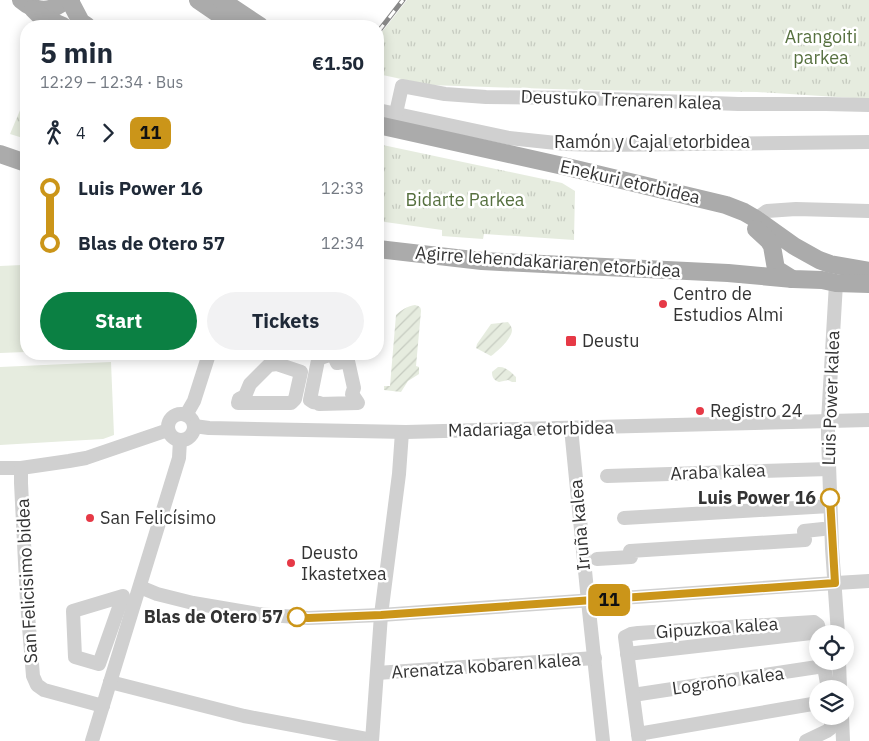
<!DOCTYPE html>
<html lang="en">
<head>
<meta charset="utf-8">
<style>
	body { margin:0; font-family:"IBM Plex Sans",sans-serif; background:#f2f2f3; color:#1f2937; height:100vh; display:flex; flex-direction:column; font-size:19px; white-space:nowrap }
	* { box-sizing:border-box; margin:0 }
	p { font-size:16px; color:#747a83 }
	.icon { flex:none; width:28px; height:28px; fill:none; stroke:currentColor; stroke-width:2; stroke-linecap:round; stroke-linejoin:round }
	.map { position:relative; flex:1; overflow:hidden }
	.side { position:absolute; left:20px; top:20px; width:364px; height:340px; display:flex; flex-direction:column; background:#fff; border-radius:20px; box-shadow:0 2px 12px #0003 }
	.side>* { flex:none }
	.badge { padding:0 10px; border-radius:8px; font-size:18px; line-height:32px }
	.tools { position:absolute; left:809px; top:625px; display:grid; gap:10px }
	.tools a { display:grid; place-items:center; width:45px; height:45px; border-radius:50%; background:#fff; box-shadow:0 2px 12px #0003; font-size:25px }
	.map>.badge { position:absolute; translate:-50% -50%; box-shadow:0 0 0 2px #fff }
	.legs { display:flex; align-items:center; gap:8px; height:55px; padding:0 20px; font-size:16px }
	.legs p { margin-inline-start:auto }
	.overview { display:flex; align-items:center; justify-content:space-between; height:85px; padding:0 20px }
	h1 { font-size:28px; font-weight:700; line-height:38px }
	.cta { display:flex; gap:10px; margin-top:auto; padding:10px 20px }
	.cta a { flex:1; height:58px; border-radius:30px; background:#0b8043; color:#fff; font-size:20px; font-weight:700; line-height:58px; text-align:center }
	.cta a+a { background:#f2f2f3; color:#1f2937 }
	ul { padding:0 20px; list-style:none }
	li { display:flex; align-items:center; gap:18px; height:55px; font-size:19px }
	li i { display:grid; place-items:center; width:8px; height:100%; margin:0 6px; background:currentColor }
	li i::after { content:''; width:12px; height:12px; margin:-6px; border:4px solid; border-radius:50%; background:#fff }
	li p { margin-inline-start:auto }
	li:first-child i { background:linear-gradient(#0000 50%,currentColor 0) }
	li:last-child i { background:linear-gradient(currentColor 50%,#0000 0) }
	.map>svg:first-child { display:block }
	.grass { fill:url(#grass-tufts) }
	.garden { fill:url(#garden-furrows) }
	.pitch { fill:#e6ecdf }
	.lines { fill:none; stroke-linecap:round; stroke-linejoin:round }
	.minor { stroke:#d0d0d0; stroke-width:14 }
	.major { stroke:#ababab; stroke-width:18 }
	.rail-casing { stroke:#888; stroke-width:5 }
	.rail { stroke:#fff; stroke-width:3; stroke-dasharray:9; stroke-linecap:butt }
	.line-1-casing { stroke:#fff; stroke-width:11 }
	.line-1 { stroke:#cb9519; stroke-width:8 }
	.poi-dot { fill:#e63946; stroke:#fff; stroke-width:2 }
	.stop-1-dot { fill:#fff; stroke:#cb9519; stroke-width:2.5 }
	.labels { text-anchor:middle; stroke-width:5; stroke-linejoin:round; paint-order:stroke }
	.park-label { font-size:18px; fill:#56703f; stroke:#fff }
	.street-label { font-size:18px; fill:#333; stroke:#fff }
	.poi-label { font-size:18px; fill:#333; stroke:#fff; text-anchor:start }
	.stop-label { font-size:18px; font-weight:bold; fill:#333; stroke:#fff; text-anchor:end }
</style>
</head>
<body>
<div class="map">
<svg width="869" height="741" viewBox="0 0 869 741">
	<defs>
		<pattern id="grass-tufts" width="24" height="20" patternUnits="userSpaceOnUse" patternTransform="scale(1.25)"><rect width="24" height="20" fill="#e6ecdf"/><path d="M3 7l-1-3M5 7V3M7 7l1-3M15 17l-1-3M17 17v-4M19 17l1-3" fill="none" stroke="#c6cbc0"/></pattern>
		<pattern id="garden-furrows" width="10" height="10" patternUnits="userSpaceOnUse" patternTransform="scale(1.25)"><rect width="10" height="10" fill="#e6ecdf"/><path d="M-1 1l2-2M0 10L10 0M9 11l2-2" fill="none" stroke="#c6cbc0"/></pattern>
	</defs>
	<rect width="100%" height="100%" fill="#fff"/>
	<g class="grass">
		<path d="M407 0H869V99L757 92 582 90 429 85 378 74V37Z"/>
		<path d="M26 96V139L10 134Z"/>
		<path d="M378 144 562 183 575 191 574 240 484 234 483 239 442 236V230L378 221Z"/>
	</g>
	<g class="garden">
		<path d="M415 305C419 306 421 307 421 311L416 366 419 367V374L408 381 401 392 384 390V386H390L396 315C401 310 408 306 415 305Z"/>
		<path d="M508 322C510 325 512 327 512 330 512 338 498 351 491 356L476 348 477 344 491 324Z"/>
		<path d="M498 367C505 366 511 372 516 377V382H512L508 380 499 382C494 380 492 378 492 372Z"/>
	</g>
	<g class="pitch">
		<path d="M22 265 26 352 0 353V266Z"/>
		<path d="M111 362 114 435 103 439 0 445V367Z"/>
	</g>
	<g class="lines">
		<g class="minor">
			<path d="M378 110 509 138 566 144 599 145 869 142"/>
			<path d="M396 113 402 86 445 94 486 97 584 98 738 104H826L869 105"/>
			<path d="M756 219 767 211 796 209 869 211"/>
			<path d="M836 283 828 421V436L832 548 838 634"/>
			<path d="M332 354 320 358 318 360 310 400 313 402 319 403V404L358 403 352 394 354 388 348 361 337 363 333 354"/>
			<path d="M277 364 301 372 295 399 291 403H238L239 399 245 396 250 384 269 365Z"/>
			<circle cx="181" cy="427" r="13"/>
			<path d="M186 415 194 401 209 354"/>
			<path d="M194 426 209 428 406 432 869 420"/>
			<path d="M571 428 588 601 603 741"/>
			<path d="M0 468H21L69 461 86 458 168 430"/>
			<path d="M21 468V483L27 602 33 676 37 685 44 690 103 706"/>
			<path d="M607 476 829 469"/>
			<path d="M624 518 830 506"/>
			<path d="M597 559 631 557 630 551 805 540 804 531 823 529"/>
			<path d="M140 587 157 594 193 603 258 614 308 618 381 615 820 584 869 581"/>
			<path d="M123 596 99 664 75 657 73 611Z"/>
			<path d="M627 654 820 632"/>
			<path d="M823 661 828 689"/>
			<path d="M839 661 840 689"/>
			<path d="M377 673 595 658"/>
			<path d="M110 682 244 716 372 740"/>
			<path d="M633 695 824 666"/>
			<path d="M842 716 843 741"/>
			<path d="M638 734 818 703"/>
			<path d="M92 741 179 458 180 440"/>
			<path d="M372 741 381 615 399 474 402 432"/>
			<path d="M639 741 625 637 631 634 638 633 814 622 818 625 820 634"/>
			<path d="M806 741 827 731 831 728V716"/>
		</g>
		<g class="major">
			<path d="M21 0C35 12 51 14 65 0"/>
			<path d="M71 0V3L81 22 87 26"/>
			<path d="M198 0 236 26"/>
			<path d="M221 0 260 26"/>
			<path d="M33 9 40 16 63 26"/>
			<path d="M378 125 563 166 726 205 744 212 756 219 794 246 819 260 830 264 869 271"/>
			<path d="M0 154 26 163"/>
			<path d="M756 229 769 241 772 246 776 269 792 279"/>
			<path d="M378 249 482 261 728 273 793 279 822 280 836 283 869 284"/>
		</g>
		<g class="rail-casing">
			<path id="rail" d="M378 32 403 0"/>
		</g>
		<use href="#rail" class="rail"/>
	</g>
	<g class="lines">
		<g class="line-1-casing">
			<path id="line-1" d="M297 617 308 618 381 615 835 583 830 498"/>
		</g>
		<use href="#line-1" class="line-1"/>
	</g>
	<g class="poi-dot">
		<circle cx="663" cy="304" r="5"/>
		<rect x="565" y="335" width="12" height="12" rx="2.5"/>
		<circle cx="700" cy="411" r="5"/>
		<circle cx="90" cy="518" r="5"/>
		<circle cx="291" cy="563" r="5"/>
	</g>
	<g class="stop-1-dot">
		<circle cx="830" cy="498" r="9"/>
		<circle cx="297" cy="617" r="9"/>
	</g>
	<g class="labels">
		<g class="park-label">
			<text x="821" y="43">Arangoiti<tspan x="821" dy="21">parkea</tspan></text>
			<text x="465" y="206">Bidarte Parkea</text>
		</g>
		<g class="street-label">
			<text transform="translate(621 100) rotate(2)" y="6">Deustuko Trenaren kalea</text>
			<text x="652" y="148">Ramón y Cajal etorbidea</text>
			<text transform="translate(630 182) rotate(13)" y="6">Enekuri etorbidea</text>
			<text transform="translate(548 262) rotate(4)" y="6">Agirre lehendakariaren etorbidea</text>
			<text transform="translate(831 398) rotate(-88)" y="6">Luis Power kalea</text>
			<text transform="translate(531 429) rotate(-1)" y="6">Madariaga etorbidea</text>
			<text transform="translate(718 472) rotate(-2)" y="6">Araba kalea</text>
			<text transform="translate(580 525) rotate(-95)" y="6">Iruña kalea</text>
			<text transform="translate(27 581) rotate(-93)" y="6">San Felicisimo bidea</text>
			<text transform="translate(717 628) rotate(-4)" y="6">Gipuzkoa kalea</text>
			<text transform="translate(486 666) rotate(-4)" y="6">Arenatza kobaren kalea</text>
			<text transform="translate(728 681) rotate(-8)" y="6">Logroño kalea</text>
		</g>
		<g class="poi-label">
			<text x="673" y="300">Centro de<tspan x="673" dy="21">Estudios Almi</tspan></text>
			<text x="582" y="347">Deustu</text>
			<text x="710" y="417">Registro 24</text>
			<text x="100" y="524">San Felicísimo</text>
			<text x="301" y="559">Deusto<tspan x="301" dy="21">Ikastetxea</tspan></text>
		</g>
		<g class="stop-label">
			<text x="816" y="504">Luis Power 16</text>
			<text x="283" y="623">Blas de Otero 57</text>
		</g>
	</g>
</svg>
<div class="tools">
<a><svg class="icon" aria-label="locate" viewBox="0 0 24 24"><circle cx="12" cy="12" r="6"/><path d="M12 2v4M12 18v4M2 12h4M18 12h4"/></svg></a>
<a><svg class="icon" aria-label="layers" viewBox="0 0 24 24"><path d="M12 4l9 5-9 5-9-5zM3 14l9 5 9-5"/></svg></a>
</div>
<b class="badge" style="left:609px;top:600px;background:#cb9519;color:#111">11</b>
<section class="side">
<div class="overview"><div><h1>5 min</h1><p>12:29 – 12:34 · Bus</p></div><b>€1.50</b></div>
<div class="legs"><svg class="icon" aria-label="walk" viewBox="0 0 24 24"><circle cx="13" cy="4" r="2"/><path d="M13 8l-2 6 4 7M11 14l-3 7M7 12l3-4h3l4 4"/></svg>4<svg class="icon" aria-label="forward" viewBox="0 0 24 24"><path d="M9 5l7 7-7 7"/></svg><b class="badge" style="background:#cb9519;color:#111">11</b></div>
<ul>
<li><i style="color:#cb9519"></i><b>Luis Power 16</b><p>12:33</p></li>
<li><i style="color:#cb9519"></i><b>Blas de Otero 57</b><p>12:34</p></li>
</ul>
<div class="cta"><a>Start</a><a>Tickets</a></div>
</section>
</div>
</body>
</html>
